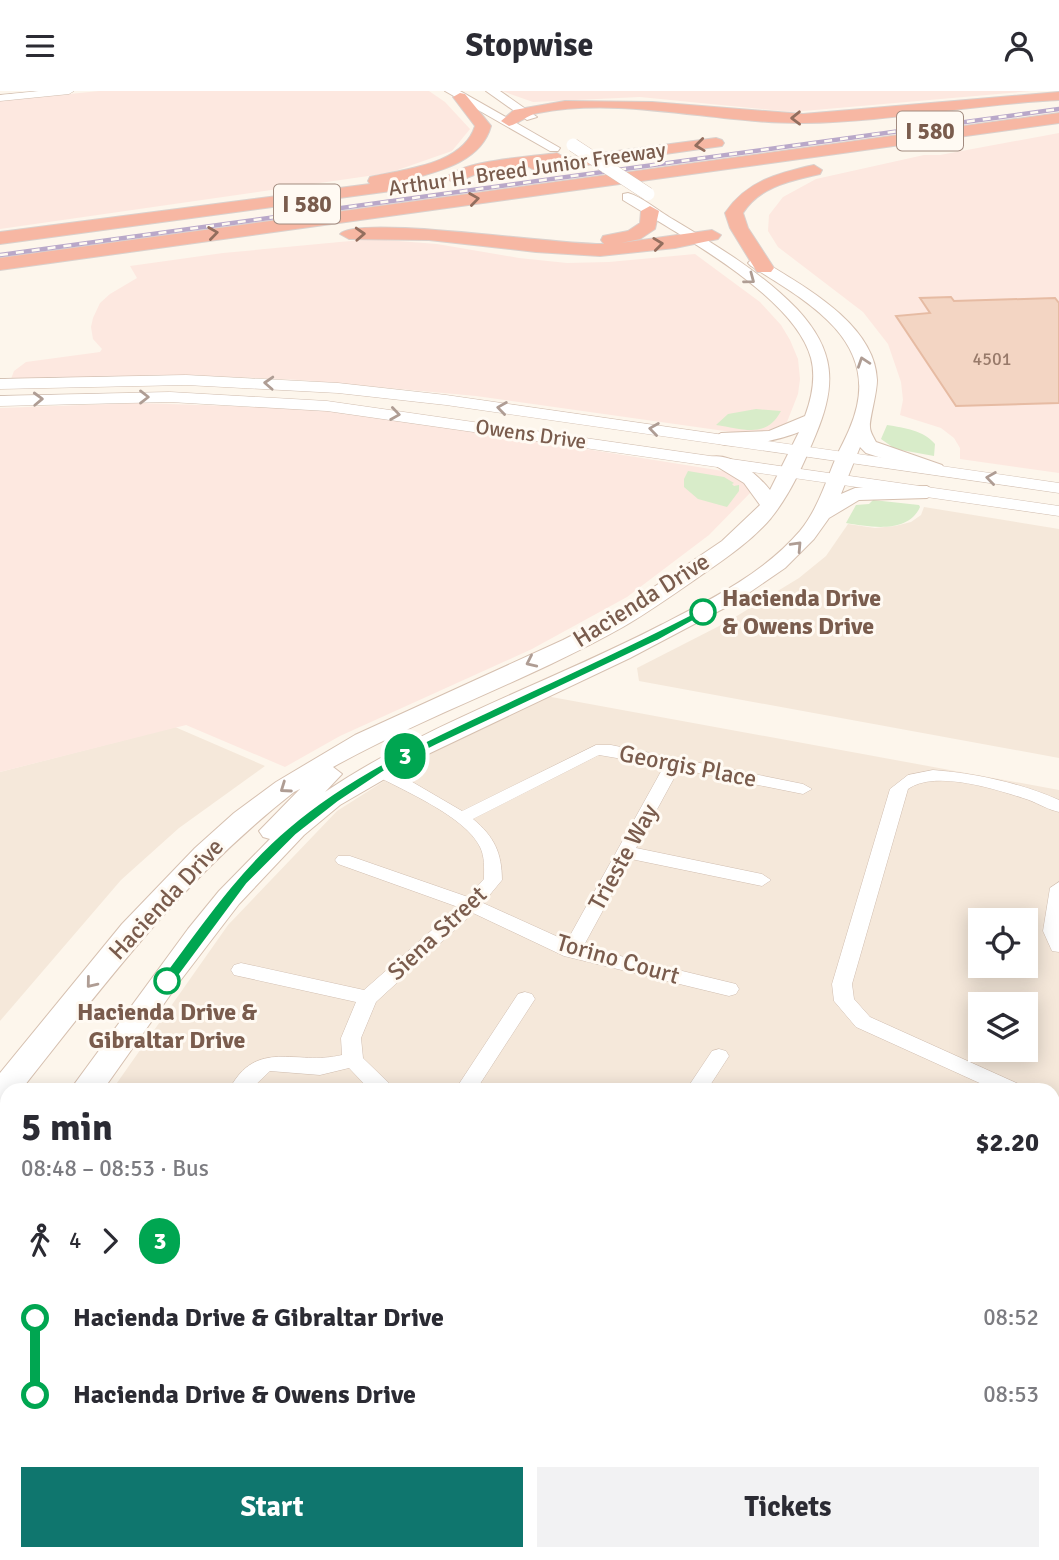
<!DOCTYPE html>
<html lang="en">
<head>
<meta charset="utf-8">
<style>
	body { margin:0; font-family:Signika,sans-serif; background:#f2f2f3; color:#2b2b33; height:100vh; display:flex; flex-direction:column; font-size:26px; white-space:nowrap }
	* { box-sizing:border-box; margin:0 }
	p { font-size:23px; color:#7c7c81 }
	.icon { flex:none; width:38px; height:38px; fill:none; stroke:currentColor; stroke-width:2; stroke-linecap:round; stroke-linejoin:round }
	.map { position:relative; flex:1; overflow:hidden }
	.sheet { position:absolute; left:0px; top:992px; width:1060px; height:478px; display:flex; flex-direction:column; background:#fff; border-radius:21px 21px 0 0; box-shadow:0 4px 18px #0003 }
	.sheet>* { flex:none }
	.badge { padding:0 14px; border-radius:23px; font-size:24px; line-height:46px }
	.controls { position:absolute; left:968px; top:817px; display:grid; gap:14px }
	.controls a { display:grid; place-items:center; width:70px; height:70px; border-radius:0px; background:#fff; box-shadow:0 4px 18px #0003; font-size:35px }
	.map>.badge { position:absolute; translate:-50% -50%; box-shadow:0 0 0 4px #fff }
	.legs { display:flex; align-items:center; gap:10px; height:77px; padding:0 21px; font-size:23px }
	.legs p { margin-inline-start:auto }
	.headline { display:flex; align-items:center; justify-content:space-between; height:119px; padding:0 21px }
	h1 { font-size:38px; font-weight:700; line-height:52px }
	.button { display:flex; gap:14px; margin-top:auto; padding:14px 21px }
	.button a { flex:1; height:80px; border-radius:0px; background:#0f766e; color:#fff; font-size:28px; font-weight:700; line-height:80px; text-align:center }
	.button a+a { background:#f2f2f3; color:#2b2b33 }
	ul { padding:0 21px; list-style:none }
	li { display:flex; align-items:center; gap:24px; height:77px; font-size:26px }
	li i { display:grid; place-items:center; width:10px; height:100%; margin:0 9px; background:currentColor }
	li i::after { content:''; width:18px; height:18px; margin:-9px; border:5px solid; border-radius:50%; background:#fff }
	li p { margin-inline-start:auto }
	li:first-child i { background:linear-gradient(#0000 50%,currentColor 0) }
	li:last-child i { background:linear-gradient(currentColor 50%,#0000 0) }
	header { display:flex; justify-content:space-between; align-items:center; height:91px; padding:0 21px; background:#fff; font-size:32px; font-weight:700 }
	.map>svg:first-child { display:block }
	.residential { fill:#f5e8da; fill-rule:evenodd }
	.commercial { fill:#fde8e0 }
	.green { fill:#d8ecc9 }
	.building { fill:#f3d5c3; stroke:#e6bba3; stroke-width:2 }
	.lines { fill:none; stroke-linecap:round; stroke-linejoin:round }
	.minor-casing { stroke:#d1beb0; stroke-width:1 }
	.tertiary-casing { stroke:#d1beb0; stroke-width:1 }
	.secondary-casing { stroke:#d6c0b0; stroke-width:2 }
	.motorway-casing { stroke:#dad1cd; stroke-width:2 }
	.minor { fill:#fff; fill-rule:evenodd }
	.tertiary { fill:#fff; fill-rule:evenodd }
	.secondary { fill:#fff; fill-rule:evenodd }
	.motorway { fill:#f7b7a3; fill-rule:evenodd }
	.rail-casing { stroke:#b9a8c9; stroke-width:4.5 }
	.rail { stroke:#fffaf3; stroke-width:2.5; stroke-dasharray:8; stroke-linecap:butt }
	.secondary-bridge-casing { stroke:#d6c0b0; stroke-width:14; stroke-linecap:butt }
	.secondary-bridge { stroke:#fff; stroke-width:13 }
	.oneway { stroke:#936e5e }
	.oneway2 { stroke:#af9d94 }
	.line-1 { fill:#00a651; stroke:#fff; stroke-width:2 }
	.stop-1-dot { fill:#fff; stroke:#00a651; stroke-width:3.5 }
	.labels { text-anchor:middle; stroke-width:6; stroke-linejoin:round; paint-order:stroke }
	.far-number-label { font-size:18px; fill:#987a6a }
	.far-street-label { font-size:21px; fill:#7a5c4d; stroke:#fffaf3 }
	.shield { fill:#fffaf3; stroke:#a28b7f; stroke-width:2 }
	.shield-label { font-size:23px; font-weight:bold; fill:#7a5c4d }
	.stop-label { font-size:24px; font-weight:bold; fill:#7a5c4d; stroke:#fffaf3; text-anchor:start }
	.street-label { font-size:24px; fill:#7a5c4d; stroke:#fffaf3 }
</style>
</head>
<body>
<header><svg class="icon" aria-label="menu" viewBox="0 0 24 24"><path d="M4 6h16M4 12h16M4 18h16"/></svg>Stopwise<svg class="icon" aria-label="person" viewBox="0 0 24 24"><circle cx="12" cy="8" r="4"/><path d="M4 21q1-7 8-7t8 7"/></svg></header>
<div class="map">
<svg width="1059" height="1469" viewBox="0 0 1059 1469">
	<rect width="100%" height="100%" fill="#fdf6ec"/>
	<g class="residential">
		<path d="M924 416 1059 438V667L639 590 637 577 727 531 799 487 826 465 848 433 875 437 895 435 911 431 921 424Z"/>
		<path d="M546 605 1059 699V1469H888L879 1463H1054V999H112L228 834 337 720 417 669ZM980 830H1026V875H980ZM980 914H1026V959H980Z"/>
		<path d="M175 636 265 675 179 737 121 789 0 930V681Z"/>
	</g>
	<g class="commercial">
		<path d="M99 0H429L445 11 470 38 452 60 389 82 0 138V10Z"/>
		<path d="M502 0H1031L792 21 640 6 533 11Z"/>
		<path d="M1059 42V382L960 368V357L954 347 941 337 900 324 903 309 901 291 888 253 863 221 778 156 768 140 769 124 783 106 816 88 924 64H940Z"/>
		<path d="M372 148 437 153 519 167 567 172 609 171 695 163 760 211 781 234 790 249 798 268 800 288 798 303 787 331 783 337 753 344 476 305 300 289 184 284 11 288 14 280 26 271 100 261 102 258 93 248 91 236 93 227 100 212 110 203 137 187 130 175 223 162Z"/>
		<path d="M138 312 295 317 375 324 729 381 743 386 753 399 709 444 627 506 532 558 340 645 285 676 186 634 0 681V317Z"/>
		<path d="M7 1179V1463H663L675 1469H0V1182Z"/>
	</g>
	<g class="green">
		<path d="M756 318 781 320C766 348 744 338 716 334L728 323Z"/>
		<path d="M887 334C905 337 923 339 935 353L934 365 890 357 891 355 881 348Z"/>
		<path d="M688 380 724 386 734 392 732 393 734 395 739 394V400L727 416 698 408 684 396V388Z"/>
		<path d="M873 409 919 414 920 416C908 443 870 436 846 432L856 414 869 413Z"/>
	</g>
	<path class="building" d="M951 206 954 210 1055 207 1059 212V312L956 315 896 225 930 222 920 207Z"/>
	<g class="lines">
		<g class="minor-casing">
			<g id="minor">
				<path d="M596 654H611L803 693 812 698 803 703 679 678 636 757 762 783 771 789 762 795 631 768 583 856 736 893 739 898 736 903 729 905 564 865 473 822 376 911 361 947 363 967 396 999H370L349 977 320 984 270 980 250 999H229C256 946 296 975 342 964L341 947 356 911 234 884 231 879 234 874 241 872 364 899 458 816 338 773 335 769 338 765H350L468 806 484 788C484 777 485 766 480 756 465 725 402 699 373 683L371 679 373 675H385L462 720ZM599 664 664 675 567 850 483 812 502 789C502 762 494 745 473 728Z"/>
				<path d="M933 679C974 682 1021 692 1059 709V721C1049 719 1039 713 1029 709 998 699 936 678 908 698L852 893 854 908 870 926 1021 994 1024 999H995L856 936 834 910 832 893 890 698 908 684Z"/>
				<path d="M1059 791V861L1052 860 1043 840 1050 797Z"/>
				<path d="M525 901 532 903 535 908 476 999H455L518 903Z"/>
				<path d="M719 958 726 960 729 965 707 999H686L712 960Z"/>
				<path d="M1054 1009 1059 1011V1028L1054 1026Z"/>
				<path d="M1059 1121V1146L1054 1147V1123Z"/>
				<path d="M1054 1284 1059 1286V1310L1054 1308Z"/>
				<path d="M842 1463H870L867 1469H839Z"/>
			</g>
		</g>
		<g class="tertiary-casing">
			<g id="tertiary">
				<path d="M39 0H74L69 3 0 10V4Z"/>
				<path d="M186 284 338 292 446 304 1059 392V402L446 314 338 302 186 294 0 298V288Z"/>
				<path d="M170 301 327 310 1059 415V425L327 320 170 311 0 315V305Z"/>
				<path d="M0 1122 7 1124V1148L0 1146Z"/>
				<path d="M769 1463H812L815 1469H772Z"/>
			</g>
		</g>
		<g class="secondary-casing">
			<g id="secondary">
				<path d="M445 0H460L560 57 558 60H550Z"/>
				<path d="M486 0H500L537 26 527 29Z"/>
				<path d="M628 102C642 106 656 118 669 126 714 153 760 180 797 218 835 259 837 293 816 343 804 372 791 402 771 427 750 452 720 471 693 490 670 506 647 522 623 536 529 589 427 624 333 676L342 683 325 701C427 632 551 591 661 534 710 509 763 483 800 440 818 418 826 390 837 364 845 348 853 333 857 315 873 244 801 207 751 175L748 172 751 169H761C803 195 875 233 877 289 877 303 869 329 870 336 870 341 874 347 876 351L942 374 945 378 942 382H928L866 362 860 356 841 403 855 397 927 395 937 401 927 407 859 409 829 427 814 448 785 477 734 512 630 567 426 664 340 714 304 744 239 813 180 890 103 999H70L188 838 219 800 270 748 263 746 259 740 300 698 294 701C183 788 107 890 21 999H7V1014L0 1016V982L122 833 195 757 234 722 276 691 355 644 563 549 614 523 722 450 760 414 744 392 708 370 710 366C732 361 758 384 770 399L799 341C782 348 724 363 712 348L721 342 769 340 805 325C812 306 816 286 811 267 794 204 676 142 623 109V103Z"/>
				<path d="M7 1089V1121L0 1123V1091Z"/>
			</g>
		</g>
		<g class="motorway-casing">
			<g id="motorway">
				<path d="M1059 1V9C974 13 889 31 804 32 717 33 624 5 538 22 527 24 520 32 509 35L501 30 514 19 565 10 652 11 803 23Z"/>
				<path d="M460 2 465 3 491 35C481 72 436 81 403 90L409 94 406 98 0 153V141L370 93 368 90 370 86C404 78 463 74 475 35L453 6Z"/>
				<path d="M1059 22V32L0 179V167Z"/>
				<path d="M716 47 722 49 724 52 722 55 537 81 529 76 474 84 454 92 446 87C462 69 531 66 557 62L565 67Z"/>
				<path d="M814 74 822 79 820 83C791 90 760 95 743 122L748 137 774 177 771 181H757L730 137 725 122C747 90 778 82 814 74Z"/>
				<path d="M650 115 659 120 655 138 640 148 621 152 712 139 721 144 718 148 675 157 600 165 536 161 429 149 349 148 340 143C356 123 565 155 604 153L601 149 603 145 628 140 640 132 641 120Z"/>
			</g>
		</g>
		<use href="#minor" class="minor"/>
		<use href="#tertiary" class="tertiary"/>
		<use href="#secondary" class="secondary"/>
		<use href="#motorway" class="motorway"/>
		<g class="rail-casing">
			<path id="rail" d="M0 164 1059 18"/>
		</g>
		<use href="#rail" class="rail"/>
		<g class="secondary-bridge-casing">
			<path id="secondary-bridge" d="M573 54 648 103"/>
		</g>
		<use href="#secondary-bridge" class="secondary-bridge"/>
	</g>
	<defs><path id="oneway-chevron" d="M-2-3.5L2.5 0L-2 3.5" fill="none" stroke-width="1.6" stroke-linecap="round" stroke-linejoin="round" transform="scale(1.75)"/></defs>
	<g class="oneway">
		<use href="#oneway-chevron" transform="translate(796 27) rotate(179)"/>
		<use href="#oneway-chevron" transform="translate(700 54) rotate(173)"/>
		<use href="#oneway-chevron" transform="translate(474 108) rotate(-8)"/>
		<use href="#oneway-chevron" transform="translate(213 142) rotate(-8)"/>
		<use href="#oneway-chevron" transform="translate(360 143) rotate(-3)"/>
		<use href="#oneway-chevron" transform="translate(658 153) rotate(-7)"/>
	</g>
	<g class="oneway2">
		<use href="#oneway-chevron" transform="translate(750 188) rotate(37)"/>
		<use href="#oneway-chevron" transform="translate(863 271) rotate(-109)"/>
		<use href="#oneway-chevron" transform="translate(269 292) rotate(-177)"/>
		<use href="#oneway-chevron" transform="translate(144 306)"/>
		<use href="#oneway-chevron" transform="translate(38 308) rotate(-2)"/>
		<use href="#oneway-chevron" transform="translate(502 317) rotate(-172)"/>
		<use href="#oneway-chevron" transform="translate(395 323) rotate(8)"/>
		<use href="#oneway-chevron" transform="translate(654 338) rotate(-172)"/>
		<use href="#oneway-chevron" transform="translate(991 387) rotate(-172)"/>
		<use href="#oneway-chevron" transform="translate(797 455) rotate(-47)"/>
		<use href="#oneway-chevron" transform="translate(531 571) rotate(155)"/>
		<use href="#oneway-chevron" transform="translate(285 697) rotate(145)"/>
		<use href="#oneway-chevron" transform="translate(91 892) rotate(129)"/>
	</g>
	<path class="line-1" d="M699 519 709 521 657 550 437 654 383 681 338 711 296 744 247 793 172 894H162L159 890 162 886C201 834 238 779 288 737 348 686 418 653 489 620 559 587 630 555 699 519Z"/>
	<g class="stop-1-dot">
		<circle cx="703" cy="521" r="12"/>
		<circle cx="167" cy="890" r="12"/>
	</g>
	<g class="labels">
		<g class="far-number-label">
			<text x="992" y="274">4501</text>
		</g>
		<g class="far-street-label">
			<text transform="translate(527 78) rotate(-8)" y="7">Arthur H. Breed Junior Freeway</text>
			<text transform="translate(531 343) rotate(8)" y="7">Owens Drive</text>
		</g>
		<g class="shield">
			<rect x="897" y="20.5" width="66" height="39" rx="5"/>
			<rect x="274" y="93.5" width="66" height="39" rx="5"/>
		</g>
		<g class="shield-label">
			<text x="930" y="48">I 580</text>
			<text x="307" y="121">I 580</text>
		</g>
		<g class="stop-label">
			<text x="722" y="515">Hacienda Drive<tspan x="722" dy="28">&amp; Owens Drive</tspan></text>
			<text x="167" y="929" text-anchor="middle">Hacienda Drive &amp;<tspan x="167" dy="28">Gibraltar Drive</tspan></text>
		</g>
		<g class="street-label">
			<text transform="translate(641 509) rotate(-32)" y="8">Hacienda Drive</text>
			<text transform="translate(688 675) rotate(11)" y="8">Georgis Place</text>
			<text transform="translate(623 766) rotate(-61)" y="8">Trieste Way</text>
			<text transform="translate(166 808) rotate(-47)" y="8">Hacienda Drive</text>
			<text transform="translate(437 842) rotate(-43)" y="8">Siena Street</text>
			<text transform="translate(618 868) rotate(16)" y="8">Torino Court</text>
		</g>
	</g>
</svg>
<div class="controls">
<a><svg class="icon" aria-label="locate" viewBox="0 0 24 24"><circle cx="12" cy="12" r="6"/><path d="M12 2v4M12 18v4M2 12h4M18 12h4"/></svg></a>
<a><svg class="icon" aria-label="layers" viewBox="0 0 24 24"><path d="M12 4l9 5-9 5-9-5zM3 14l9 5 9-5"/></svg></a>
</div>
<b class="badge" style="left:405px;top:665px;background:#00a651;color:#fff">3</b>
<section class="sheet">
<div class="headline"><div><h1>5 min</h1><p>08:48 – 08:53 · Bus</p></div><b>$2.20</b></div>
<div class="legs"><svg class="icon" aria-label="walk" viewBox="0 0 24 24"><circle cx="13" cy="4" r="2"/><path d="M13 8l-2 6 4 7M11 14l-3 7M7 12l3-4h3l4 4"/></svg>4<svg class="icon" aria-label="forward" viewBox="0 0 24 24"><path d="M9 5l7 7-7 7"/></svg><b class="badge" style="background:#00a651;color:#fff">3</b></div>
<ul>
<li><i style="color:#00a651"></i><b>Hacienda Drive &amp; Gibraltar Drive</b><p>08:52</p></li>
<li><i style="color:#00a651"></i><b>Hacienda Drive &amp; Owens Drive</b><p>08:53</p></li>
</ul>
<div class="button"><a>Start</a><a>Tickets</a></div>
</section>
</div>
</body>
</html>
